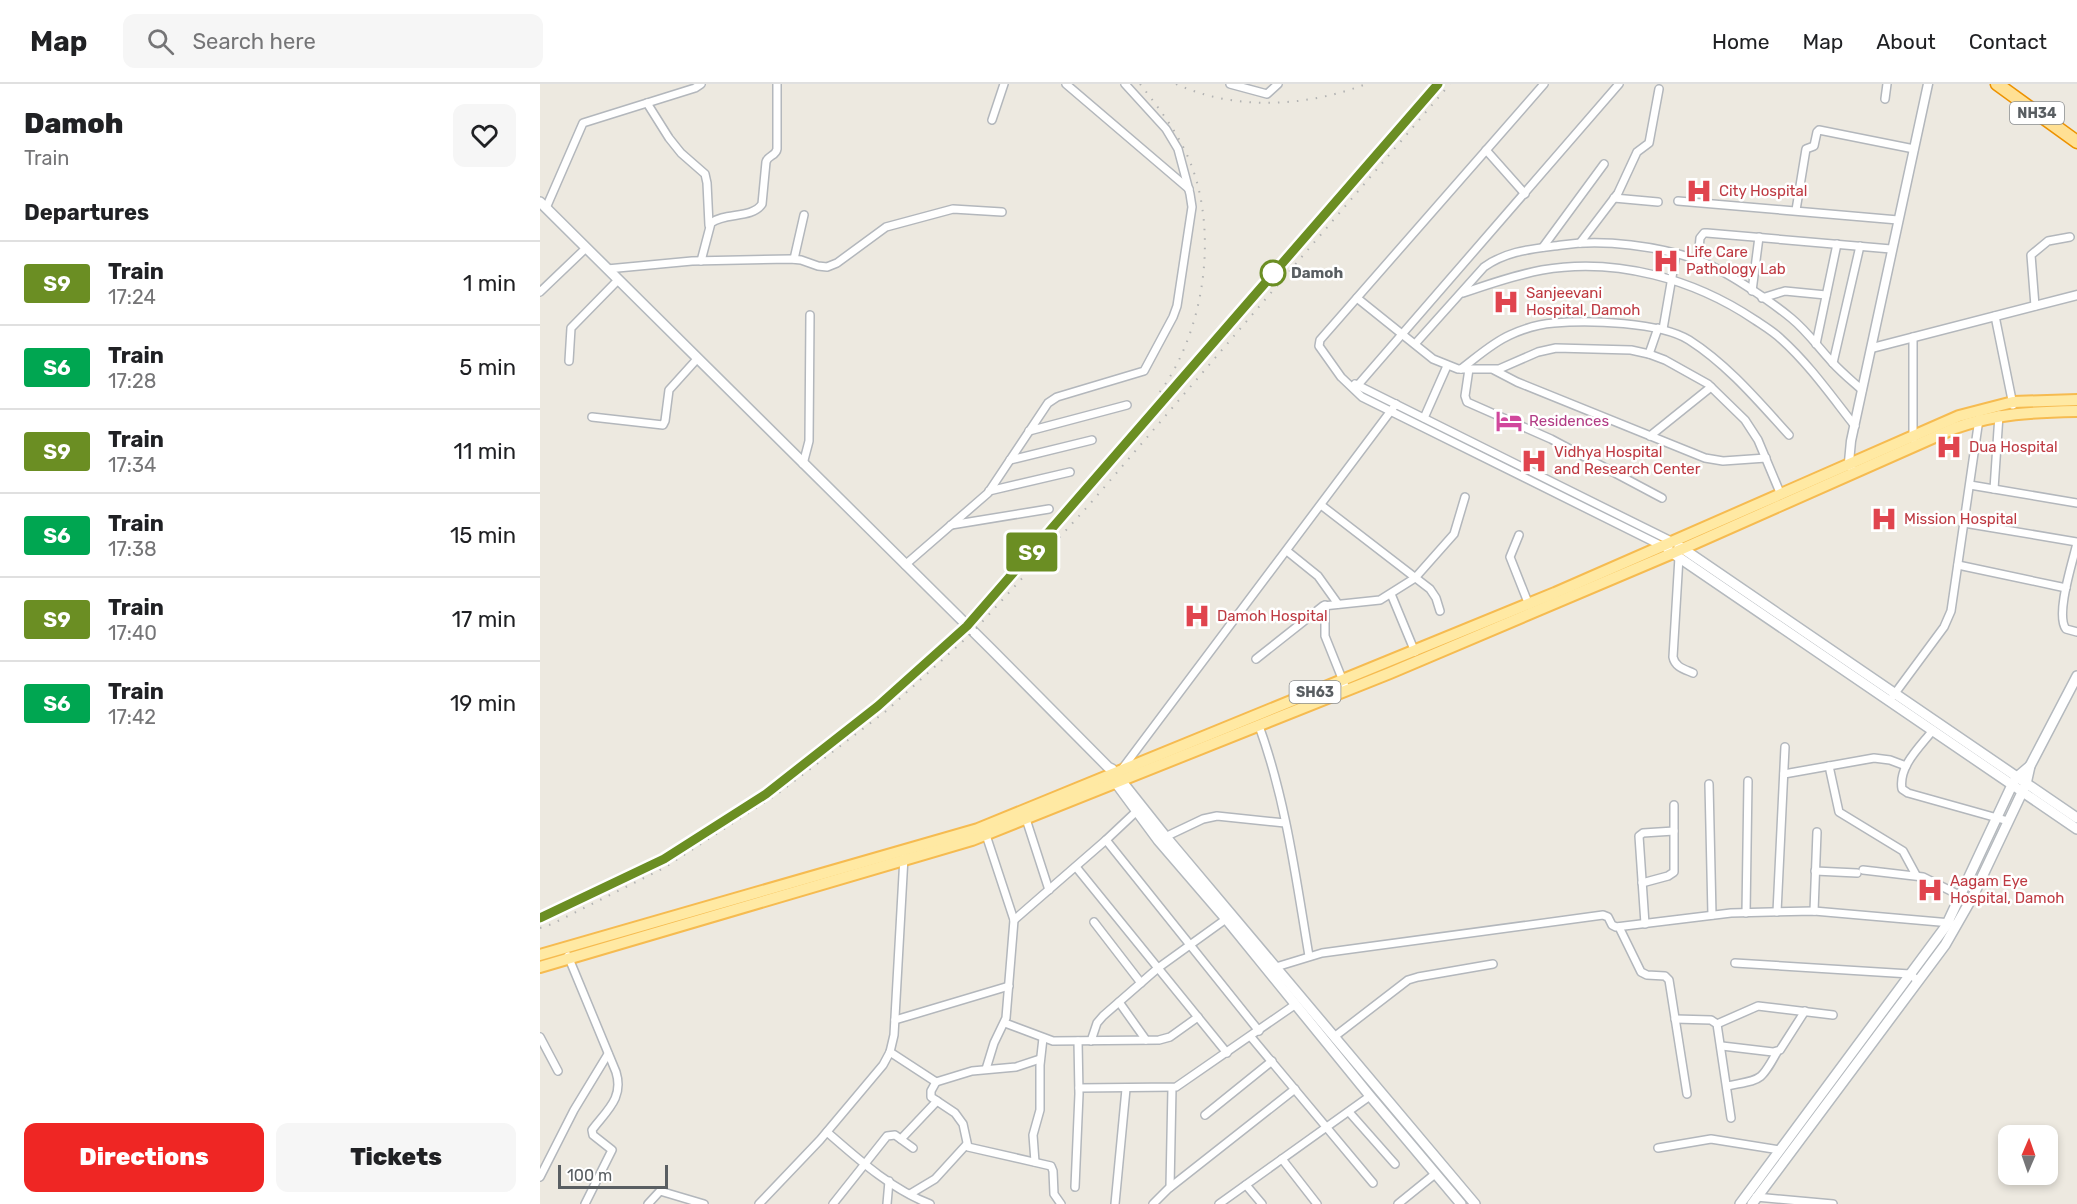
<!DOCTYPE html>
<html lang="en">
<head>
<meta charset="utf-8">
<style>
	body { margin:0; font-family:Rubik,sans-serif; background:#f6f6f6; color:#202124; height:100vh; display:flex; flex-direction:column; font-size:22px; white-space:nowrap }
	* { box-sizing:border-box; margin:0 }
	p { font-size:20px; color:#757577 }
	.icon { flex:none; width:33px; height:33px; fill:none; stroke:currentColor; stroke-width:2; stroke-linecap:round; stroke-linejoin:round }
	.map { position:relative; flex:1; overflow:hidden }
	.panel { display:flex; flex-direction:column; background:#fff; width:540px }
	.panel>* { flex:none }
	.badge { padding:0 12px; border-radius:4px; font-size:21px; line-height:39px }
	.needle { width:39px; rotate:2deg }
	.fabs { position:absolute; left:1458px; top:1041px; display:grid; gap:12px }
	.fabs a { display:grid; place-items:center; width:60px; height:60px; border-radius:12px; background:#fff; box-shadow:0 3px 9px #0003; font-size:30px }
	.scale { position:absolute; left:18px; bottom:15px; width:110px; box-sizing:border-box; padding-left:6px; border:3px solid #595e62; border-top:0; font-size:16px; line-height:21px; white-space:nowrap; color:#595e62; -webkit-text-stroke:4px #fff; paint-order:stroke }
	.map>.badge { position:absolute; translate:-50% -50%; box-shadow:0 0 0 3px #fff }
	h2 { padding:0 24px; font-size:22px; line-height:54px }
	.round { display:grid; place-items:center; flex:none; width:63px; height:63px; border-radius:12px; background:#f6f6f6 }
	.head { display:flex; align-items:center; justify-content:space-between; height:102px; padding:0 24px }
	h1 { font-size:28px; font-weight:800; line-height:45px }
	.button { display:flex; gap:12px; margin-top:auto; padding:12px 24px }
	.button a { flex:1; height:69px; border-radius:12px; background:#ef2624; color:#fff; font-size:24px; font-weight:800; line-height:69px; text-align:center }
	.button a+a { background:#f6f6f6; color:#202124 }
	ul { padding:0; list-style:none }
	li { display:flex; align-items:center; gap:18px; height:84px; padding:0 24px; border-top:2px solid #e0e0e0 }
	li div { flex:1 }
	li b { display:block; font-size:22px }
	li em { font-style:normal }
	li .badge { min-width:66px; font-weight:700; text-align:center }
	header { display:flex; align-items:center; gap:36px; box-sizing:border-box; height:84px; padding:0 30px; background:#fff; border-bottom:2px solid #e0e0e0 }
	header strong { font-size:28px }
	nav { display:flex; gap:33px; margin-inline-start:auto; font-size:21px }
	.search { width:420px; height:54px; background:#f6f6f6; display:flex; align-items:center; gap:15px; box-sizing:border-box; padding:0 21px; border-radius:12px; color:#757577; font-size:22px }
	main { display:flex; flex:1; min-height:0 }
	.map>svg:first-child { display:block }
	.lines { fill:none; stroke-linecap:round; stroke-linejoin:round }
	.minor-casing { stroke:#b3b7bc; stroke-width:10 }
	.tertiary-casing { stroke:#b3b7bc; stroke-width:11 }
	.secondary-casing { stroke:#b4b9be; stroke-width:12 }
	.primary-casing { stroke:#f6bb50; stroke-width:14 }
	.trunk-casing { stroke:#ed9200; stroke-width:15 }
	.minor { stroke:#fff; stroke-width:7 }
	.tertiary { stroke:#fff; stroke-width:8 }
	.secondary { stroke:#fff; stroke-width:9 }
	.primary { stroke:#ffe9a3; stroke-width:10 }
	.trunk { stroke:#ffe094; stroke-width:12 }
	.rail { stroke:#b2b3b3; stroke-width:2; stroke-dasharray:1.5 8; stroke-linecap:butt }
	.line-casing { stroke:#fff; stroke-width:14 }
	.line { stroke:#6b8e23; stroke-width:9 }
	.stop-dot { fill:#fff; stroke:#6b8e23; stroke-width:3 }
	.labels { text-anchor:middle; stroke-width:5; stroke-linejoin:round; paint-order:stroke }
	.shield { fill:#fff; stroke:#8b8e91; stroke-width:1.5 }
	.shield-label { font-size:14px; font-weight:bold; fill:#595e62 }
	.health-label { font-size:15px; fill:#be3a42; stroke:#fff; text-anchor:start }
	.stop-label { font-size:15px; font-weight:bold; fill:#595e62; stroke:#fff; text-anchor:start }
	.hotel-label { font-size:15px; fill:#b23c85; stroke:#fff; text-anchor:start }
</style>
</head>
<body>
<header>
<strong>Map</strong>
<div class="search"><svg class="icon" aria-label="search" viewBox="0 0 24 24"><circle cx="10" cy="10" r="6"/><path d="M15 15l6 6"/></svg>Search here</div>
<nav><a>Home</a><a>Map</a><a>About</a><a>Contact</a></nav>
</header>
<main>
<section class="panel">
<div class="head"><div><h1>Damoh</h1><p>Train</p></div><a class="round"><svg class="icon" aria-label="heart" viewBox="0 0 24 24"><path d="M12 20l-8-8c-3-5 5-10 8-4 3-6 11-1 8 4z"/></svg></a></div>
<h2>Departures</h2>
<ul>
<li><span class="badge" style="background:#6b8e23;color:#fff">S9</span><div><b>Train</b><p>17:24</p></div><em>1 min</em></li>
<li><span class="badge" style="background:#00a651;color:#fff">S6</span><div><b>Train</b><p>17:28</p></div><em>5 min</em></li>
<li><span class="badge" style="background:#6b8e23;color:#fff">S9</span><div><b>Train</b><p>17:34</p></div><em>11 min</em></li>
<li><span class="badge" style="background:#00a651;color:#fff">S6</span><div><b>Train</b><p>17:38</p></div><em>15 min</em></li>
<li><span class="badge" style="background:#6b8e23;color:#fff">S9</span><div><b>Train</b><p>17:40</p></div><em>17 min</em></li>
<li><span class="badge" style="background:#00a651;color:#fff">S6</span><div><b>Train</b><p>17:42</p></div><em>19 min</em></li>
</ul>
<div class="button"><a>Directions</a><a>Tickets</a></div>
</section>
<div class="map">
<svg width="1537" height="1120" viewBox="0 0 1537 1120">
	<rect width="100%" height="100%" fill="#ede9e0"/>
	<g class="lines">
		<g class="minor-casing">
			<g id="minor">
				<path d="M526 0 649 105"/>
				<path d="M690 0 727 10 738 0"/>
				<path d="M1004 0 780 256 779 262 801 293 822 313 1122 462"/>
				<path d="M1345 15 1347 0"/>
				<path d="M107 19 129 54 141 69 165 90 167 99 169 141"/>
				<path d="M452 36 464 0"/>
				<path d="M946 66 985 110"/>
				<path d="M1074 114 1118 118"/>
				<path d="M1138 117 1358 136"/>
				<path d="M6 124 43 39 155 4 161 0"/>
				<path d="M1256 126 1266 65 1274 62 1277 48 1279 46 1374 65"/>
				<path d="M1040 159 1078 109 1097 68 1109 59 1119 5"/>
				<path d="M1003 163 1064 80"/>
				<path d="M254 175 264 131"/>
				<path d="M1158 176 1160 154 1164 149H1167L1351 165"/>
				<path d="M161 177 171 139C185 128 212 135 222 120L226 78C228 71 236 72 237 65V0"/>
				<path d="M67 185 152 177 251 175 261 176 278 182 287 183 297 179 346 143 413 125 462 128"/>
				<path d="M1212 207 1219 153"/>
				<path d="M0 208 46 164"/>
				<path d="M923 209C949 200 975 191 1002 186 1076 173 1154 195 1215 236 1224 242 1234 248 1241 255 1269 280 1292 313 1315 342"/>
				<path d="M817 214 893 275 918 285H959L998 268 1016 264 1091 266 1109 270 1125 276 1168 300 1205 336 1218 356 1241 411"/>
				<path d="M1222 214 1245 207 1286 211"/>
				<path d="M1495 222 1491 171 1508 157 1530 153"/>
				<path d="M1455 232 1473 321"/>
				<path d="M1123 245 1136 170"/>
				<path d="M875 260 944 183C968 166 994 165 1022 161 1064 155 1118 162 1158 176 1185 186 1229 216 1251 234 1267 247 1278 263 1292 278 1301 288 1312 297 1322 306"/>
				<path d="M1276 260 1297 160"/>
				<path d="M1109 270 1118 244"/>
				<path d="M29 277 31 244 78 196"/>
				<path d="M1293 279 1320 162"/>
				<path d="M921 285C937 273 952 259 970 251 983 245 1000 240 1014 239 1049 236 1120 238 1149 256 1188 281 1218 317 1249 351"/>
				<path d="M929 285 925 312 927 318 1011 355 1122 414"/>
				<path d="M954 286 977 298 1165 374 1183 377 1226 374"/>
				<path d="M815 300 1131 457"/>
				<path d="M818 301 1079 0"/>
				<path d="M52 333 123 341 125 337 129 306 157 275"/>
				<path d="M884 334 907 282"/>
				<path d="M489 347 587 321"/>
				<path d="M1110 352 1171 303"/>
				<path d="M1373 355V253"/>
				<path d="M470 376 552 356"/>
				<path d="M263 380 269 357 270 231"/>
				<path d="M1430 401 1537 419"/>
				<path d="M1454 405 1459 331"/>
				<path d="M449 407 530 388"/>
				<path d="M781 421 890 505 896 514 900 527"/>
				<path d="M1424 439 1537 458"/>
				<path d="M411 441 509 425"/>
				<path d="M979 451 970 473 989 521"/>
				<path d="M1537 459C1533 477 1515 531 1526 545L1537 548"/>
				<path d="M747 467 778 492 798 520"/>
				<path d="M1139 473 1133 573C1135 583 1144 585 1153 589"/>
				<path d="M365 481 448 409 508 319 517 313 604 287 633 233 637 222 652 123 650 110 638 65 626 45 585 0"/>
				<path d="M1418 481 1526 504"/>
				<path d="M851 510 875 568"/>
				<path d="M785 521V552L807 607"/>
				<path d="M716 575 783 522 840 516 875 494 914 450 925 413"/>
				<path d="M1353 612 1404 543 1411 527 1439 335"/>
				<path d="M719 642C746 716 756 795 769 872"/>
				<path d="M1393 646C1381 662 1358 682 1362 705L1368 709 1468 737"/>
				<path d="M1289 682 1299 728 1363 767 1376 791"/>
				<path d="M582 685 856 320"/>
				<path d="M1244 690 1334 674 1350 676 1366 682"/>
				<path d="M1169 700 1172 831"/>
				<path d="M486 735 509 806"/>
				<path d="M446 751 474 836 466 934 454 959 446 985"/>
				<path d="M623 754 663 735 677 732 745 739"/>
				<path d="M566 756 719 947"/>
				<path d="M536 783 687 969"/>
				<path d="M1323 786 1383 793 1421 812"/>
				<path d="M1275 787 1317 789"/>
				<path d="M1102 799 1128 792 1134 788V721"/>
				<path d="M1274 827 1277 748"/>
				<path d="M1237 828 1245 663"/>
				<path d="M1206 829 1208 697"/>
				<path d="M474 836 566 756 600 724"/>
				<path d="M554 838 601 899"/>
				<path d="M1105 840 1099 752 1103 749 1134 747"/>
				<path d="M1079 843 1101 888 1107 891 1125 892 1129 896 1147 1010"/>
				<path d="M28 872 76 988C84 1014 67 1026 52 1046L53 1051 72 1066 45 1120"/>
				<path d="M1195 879 1370 890 1378 897"/>
				<path d="M736 883 782 869 1063 831 1068 833 1072 841 1076 843 1191 829 1274 827 1411 839"/>
				<path d="M579 918 606 956"/>
				<path d="M1135 935 1171 936 1177 940 1191 1034"/>
				<path d="M355 936 469 902"/>
				<path d="M465 939 513 957 619 956 630 953 658 933"/>
				<path d="M1177 940 1218 922 1293 931"/>
				<path d="M0 953 18 987"/>
				<path d="M711 953 833 1099"/>
				<path d="M794 953 868 896 878 893 953 880"/>
				<path d="M551 957 557 939 563 932 618 884 686 835"/>
				<path d="M1182 962 1233 968 1240 966 1265 927"/>
				<path d="M350 968 396 998 432 987 476 983 500 975"/>
				<path d="M396 998 391 1007V1013L415 1029 423 1040 428 1063 511 1082 513 1087 514 1110 521 1120"/>
				<path d="M1187 1002C1221 995 1220 999 1237 968"/>
				<path d="M539 1004 636 1003 756 920"/>
				<path d="M809 1028 855 1080"/>
				<path d="M665 1031 732 977"/>
				<path d="M287 1048C318 1075 351 1105 390 1120"/>
				<path d="M361 1055 397 1017"/>
				<path d="M1118 1064 1171 1055 1240 1066"/>
				<path d="M742 1075 777 1120"/>
				<path d="M495 1078 493 1051 500 1026V981L503 954"/>
				<path d="M0 1093 34 1026 68 970"/>
				<path d="M706 1101 722 1120"/>
				<path d="M535 1103 539 1010 538 957"/>
				<path d="M630 1103 632 1004"/>
				<path d="M370 1110 395 1095 426 1061"/>
				<path d="M1216 1113 1293 1120"/>
				<path d="M108 1120 120 1107 164 1120"/>
				<path d="M219 1120 280 1056 343 981 350 968 354 951 364 773"/>
				<path d="M293 1120 347 1052 355 1051 373 1064"/>
				<path d="M347 1120 349 1097"/>
				<path d="M575 1120 586 1005"/>
				<path d="M613 1120 628 1105 755 1005"/>
				<path d="M679 1120 830 1012"/>
				<path d="M858 1120 895 1090"/>
			</g>
		</g>
		<g class="tertiary-casing">
			<g id="tertiary">
				<path d="M1332 264 1537 211"/>
				<path d="M1312 385 1309 378 1311 357 1388 0"/>
			</g>
		</g>
		<g class="secondary-casing">
			<g id="secondary">
				<path d="M0 118 451 565 568 683 572 685 626 753 935 1120"/>
				<path d="M1139 462 1537 734"/>
				<path d="M1128 466 1537 745"/>
				<path d="M573 695 618 756 686 835 830 1012 921 1120"/>
				<path d="M1200 1120 1406 842 1472 701 1477 693 1490 682"/>
				<path d="M1212 1120 1405 861 1433 812 1486 700 1490 682 1537 592"/>
			</g>
		</g>
		<g class="primary-casing">
			<g id="primary">
				<path d="M0 871 438 745 1015 509 1419 332 1473 318 1537 316"/>
				<path d="M0 883 432 756 850 589 1133 469 1415 344C1457 329 1493 328 1537 327"/>
			</g>
		</g>
		<g class="trunk-casing">
			<path id="trunk" d="M1457 0 1537 58"/>
		</g>
		<use href="#minor" class="minor"/>
		<use href="#tertiary" class="tertiary"/>
		<use href="#secondary" class="secondary"/>
		<use href="#primary" class="primary"/>
		<use href="#trunk" class="trunk"/>
		<g class="rail">
			<path d="M600 0C618 23 636 46 648 73 680 146 665 251 616 313"/>
			<path d="M636 0C695 27 767 23 826 0"/>
			<path d="M430 539 898 0"/>
			<path d="M0 834 35 818"/>
			<path d="M0 844 12 840 124 784 236 711 345 628 433 548 549 421 910 0"/>
		</g>
	</g>
	<g class="lines">
		<g class="line-casing">
			<path id="line" d="M0 834 124 775 226 710 338 622 427 542 898 0"/>
		</g>
		<use href="#line" class="line"/>
	</g>
	<defs>
		<g id="hospital-bare" transform="scale(2.07)"><path d="M-5-5h3v3.5h4V-5h3V5h-3V1.5h-4V5h-3Z" fill="#e0444e" stroke="#fff" stroke-width="2.5" paint-order="stroke"/></g>
		<g id="hotel-bare" transform="scale(2.07)"><path d="M-6-4.5h1.5V1H6V5H4.5V3h-9V5H-6ZM-4 0a1.8 1.8 0 1 1 3.6 0ZM.5 0V-2.5h3Q6-2.5 6 0Z" fill="#d1479c" stroke="#fff" stroke-width="2.5" paint-order="stroke"/></g>
	</defs>
	<g fill-rule="evenodd">
		<use href="#hospital-bare" x="1159" y="107"/>
		<use href="#hospital-bare" x="1126" y="177"/>
		<use href="#hospital-bare" x="966" y="218"/>
		<use href="#hotel-bare" x="969" y="337"/>
		<use href="#hospital-bare" x="1409" y="363"/>
		<use href="#hospital-bare" x="994" y="377"/>
		<use href="#hospital-bare" x="1344" y="435"/>
		<use href="#hospital-bare" x="657" y="532"/>
		<use href="#hospital-bare" x="1390" y="806"/>
	</g>
	<circle class="stop-dot" cx="733" cy="189" r="12"/>
	<g class="labels">
		<g class="shield">
			<rect x="1470" y="18" width="54" height="22" rx="4.5"/>
			<rect x="749.5" y="597" width="51" height="22" rx="4.5"/>
		</g>
		<g class="shield-label">
			<text x="1497" y="34">NH34</text>
			<text x="775" y="613">SH63</text>
		</g>
		<g class="health-label">
			<text x="1179" y="112">City Hospital</text>
			<text x="1146" y="173">Life Care<tspan x="1146" dy="17">Pathology Lab</tspan></text>
			<text x="986" y="214">Sanjeevani<tspan x="986" dy="17">Hospital, Damoh</tspan></text>
			<text x="1429" y="368">Dua Hospital</text>
			<text x="1014" y="373">Vidhya Hospital<tspan x="1014" dy="17">and Research Center</tspan></text>
			<text x="1364" y="440">Mission Hospital</text>
			<text x="677" y="537">Damoh Hospital</text>
			<text x="1410" y="802">Aagam Eye<tspan x="1410" dy="17">Hospital, Damoh</tspan></text>
		</g>
		<g class="stop-label">
			<text x="751" y="194">Damoh</text>
		</g>
		<g class="hotel-label">
			<text x="989" y="342">Residences</text>
		</g>
	</g>
</svg>
<div class="fabs">
<a><svg class="needle" viewBox="-14 -14 28 28"><path d="M0-13l5 13h-10z" fill="#e53935"/><path d="M0 13l5-13h-10z" fill="#757577"/></svg></a>
</div>
<div class="scale">100 m</div>
<b class="badge" style="left:492px;top:468px;background:#6b8e23;color:#fff">S9</b>
</div>
</main>
</body>
</html>
